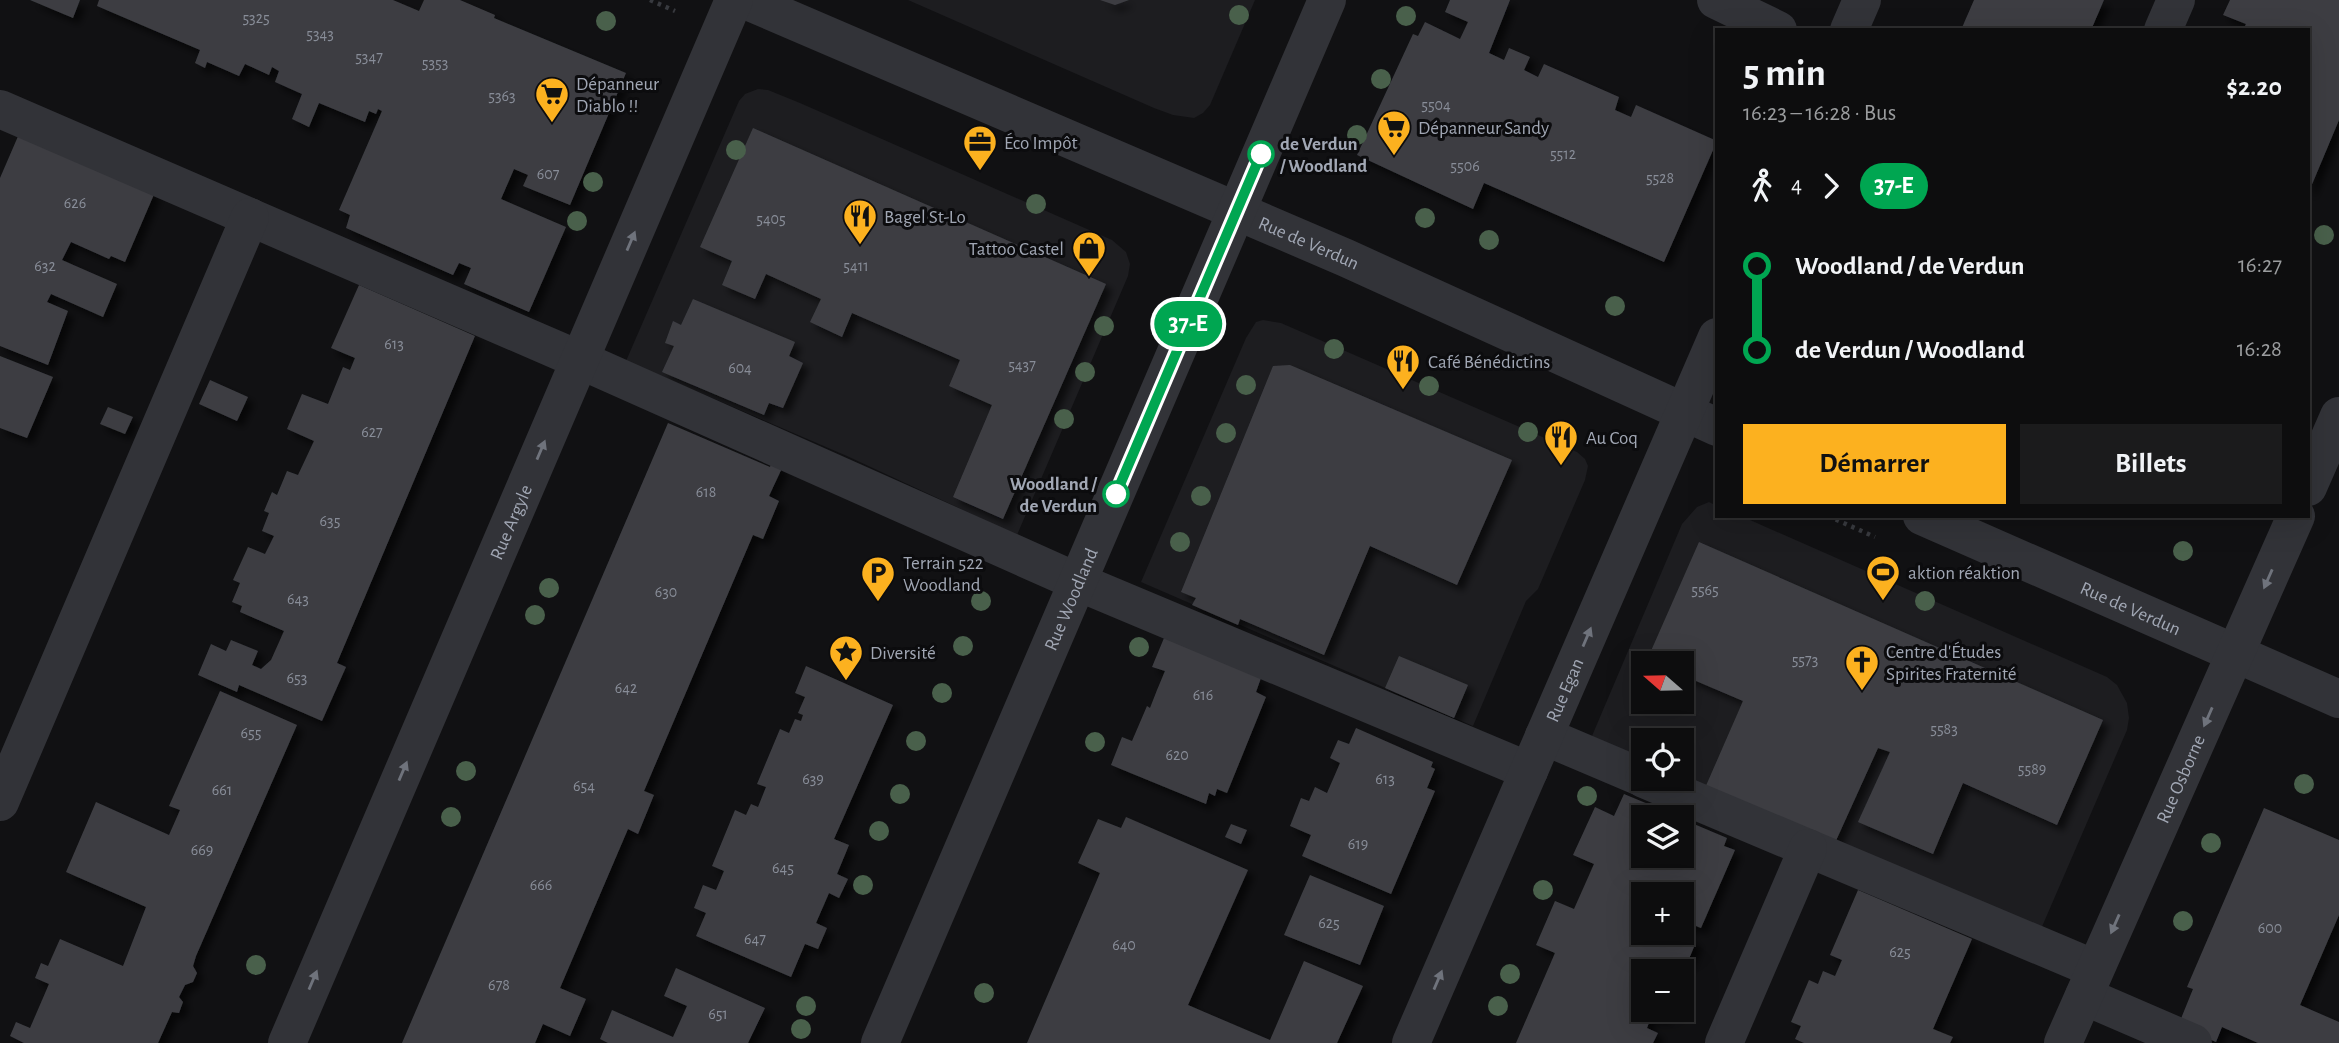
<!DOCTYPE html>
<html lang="fr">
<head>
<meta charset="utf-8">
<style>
	body { margin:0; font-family:"Alegreya Sans",sans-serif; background:#1b1b1c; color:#f1f3f6; height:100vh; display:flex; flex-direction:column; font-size:26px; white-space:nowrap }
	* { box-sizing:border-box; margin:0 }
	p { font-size:23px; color:#9a9c9e }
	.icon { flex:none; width:38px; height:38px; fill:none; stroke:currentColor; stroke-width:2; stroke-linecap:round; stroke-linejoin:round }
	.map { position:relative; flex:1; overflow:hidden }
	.sheet { position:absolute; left:1715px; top:28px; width:595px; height:490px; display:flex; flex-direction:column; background:#0d0d0e; border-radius:0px; box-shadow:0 7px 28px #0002,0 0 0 2px #2d2d2e }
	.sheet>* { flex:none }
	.badge { padding:0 14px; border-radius:23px; font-size:24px; line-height:46px }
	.needle { width:46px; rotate:290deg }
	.controls { position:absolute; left:1631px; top:651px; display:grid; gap:14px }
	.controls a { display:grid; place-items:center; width:63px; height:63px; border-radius:0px; background:#0d0d0e; box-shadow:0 7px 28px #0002,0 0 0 2px #2d2d2e; font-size:35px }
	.map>.badge { position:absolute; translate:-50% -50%; box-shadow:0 0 0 4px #fff }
	.legs { display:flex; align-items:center; gap:10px; height:77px; padding:0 28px; font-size:23px }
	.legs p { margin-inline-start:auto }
	.headline { display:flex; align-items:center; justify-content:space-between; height:119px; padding:0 28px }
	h1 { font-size:38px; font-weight:700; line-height:52px }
	.cta { display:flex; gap:14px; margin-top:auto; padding:14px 28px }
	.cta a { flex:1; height:80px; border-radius:0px; background:#fcb11f; color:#111; font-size:28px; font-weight:700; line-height:80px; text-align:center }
	.cta a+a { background:#1b1b1c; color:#f1f3f6 }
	ul { padding:0 28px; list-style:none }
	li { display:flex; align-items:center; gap:24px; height:84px; font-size:26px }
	li i { display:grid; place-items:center; width:10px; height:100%; margin:0 9px; background:currentColor }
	li i::after { content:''; width:18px; height:18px; margin:-9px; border:5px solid; border-radius:50%; background:#0d0d0e }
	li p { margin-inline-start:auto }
	li:first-child i { background:linear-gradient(#0000 50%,currentColor 0) }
	li:last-child i { background:linear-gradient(currentColor 50%,#0000 0) }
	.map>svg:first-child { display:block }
	.built { fill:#1d1d20; fill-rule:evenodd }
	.building { fill:#3d3e43; fill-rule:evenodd; filter:url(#shadow) }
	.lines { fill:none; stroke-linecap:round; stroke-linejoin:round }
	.path { stroke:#383a3f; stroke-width:4.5; stroke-dasharray:3.5 5; stroke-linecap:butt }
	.minor { stroke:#323338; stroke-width:38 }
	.tree { fill:#49604b }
	.oneway { fill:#6f737c }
	.line-1-casing { stroke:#fff; stroke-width:16 }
	.line-1 { stroke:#00a651; stroke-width:10 }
	.stop-1-dot { fill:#fff; stroke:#00a651; stroke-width:3.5 }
	.labels { text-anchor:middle; stroke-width:6; stroke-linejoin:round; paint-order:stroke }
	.number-label { font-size:16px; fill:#888d98 }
	.poi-label { font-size:19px; fill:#a1a7b4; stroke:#0c0c0e; text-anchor:start }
	.stop-label { font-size:19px; font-weight:bold; fill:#a1a7b4; stroke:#0c0c0e; text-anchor:start }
	.street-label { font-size:19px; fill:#a1a7b4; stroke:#0c0c0e }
</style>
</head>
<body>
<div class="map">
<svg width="2339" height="1043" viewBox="0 0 2339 1043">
	<defs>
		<filter id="shadow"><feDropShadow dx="6" dy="6" stdDeviation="3.5" flood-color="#0009"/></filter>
	</defs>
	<rect width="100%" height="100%" fill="#111113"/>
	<g class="built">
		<path d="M908 0H1255L1210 105 1203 113 1194 118 1173 115 1154 108Z"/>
		<path d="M758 89 768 90 800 103 1112 240 1126 252 1130 264 1128 276 1017 535 847 456 626 361 739 101 745 94Z"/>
		<path d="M1263 320 1281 323 1577 452 1585 459 1588 466 1585 480 1538 589 1526 601 1473 726 1141 582 1246 338 1256 322Z"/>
		<path d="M1709 502 1717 506V516H1741L2107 677 2117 685 2127 703 2129 718 2127 730 2041 929 1682 779V740H1643V765L1589 743 1682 524 1697 507ZM1643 663H1682V702H1643Z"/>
	</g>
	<g class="building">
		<path d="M30 0H80L73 18Z"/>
		<path d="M99 0H393L419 11 424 0H460L495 15 494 18 626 73 570 205 523 186 528 175 514 169 501 199 566 227 529 312 464 284 471 268 459 263 453 275 346 228 350 215 339 210 382 111 378 109 376 114 369 111 365 122 319 103 309 127 292 119 302 94 275 82 279 71 272 67 269 75 245 64 239 76 207 62 205 68 195 63 200 50 97 6Z"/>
		<path d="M1100 0H1129L1115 5Z"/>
		<path d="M1450 0H1510L1489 53 1504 60 1509 48 1530 57 1524 70 1538 77 1544 64 1619 97 1615 110 1631 117 1636 105 1717 141 1664 262 1484 183 1473 209 1357 155 1413 34 1418 36 1425 22 1460 39 1468 22 1445 12Z"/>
		<path d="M1974 0H2104L2091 30H1961Z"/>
		<path d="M2230 0H2339V120L2308 194V30H2243L2246 24 2223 15Z"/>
		<path d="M753 128 1106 284 1003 519 953 497 992 405 949 386 960 360 852 313 842 337 810 322 821 299 766 274 755 299 722 285 732 261 700 247Z"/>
		<path d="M19 134 155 192 125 262 111 256 109 259 71 242 62 260 117 284 103 317 51 294 47 302 68 311 48 365 0 346V178Z"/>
		<path d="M359 285 475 336 337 663 346 667 322 721 239 685 237 692 198 675 211 644 226 651 231 640 258 651 252 665 261 669 271 660 284 631 240 612 242 606 232 602 240 583 233 580 248 547 265 554 274 536 262 531 269 513 264 511 272 492 277 495 287 471 298 475 314 441 287 429 302 394 328 404 343 367 350 370 355 358 331 348Z"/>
		<path d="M693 299 795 342 789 356 803 363 783 408 769 403 764 415 662 372 674 346 665 343 673 321 681 325Z"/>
		<path d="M0 356 53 377 27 438 0 428Z"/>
		<path d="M1290 365 1512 460 1457 585 1370 546 1324 655 1240 619 1238 625 1192 605 1196 598 1181 592 1273 366Z"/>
		<path d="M210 380 248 397 237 421 199 404Z"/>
		<path d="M108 407 133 417 125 434 100 424Z"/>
		<path d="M668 423 770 467 772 461 783 466 769 496 779 501 763 539 753 535 644 791 654 795 638 834 628 829 560 988 586 999 570 1036 543 1024 535 1043H402Z"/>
		<path d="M1699 542 2103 720 2057 825 1963 783 1933 854 1858 822 1890 752 1878 748 1834 845 1705 788 1743 701 1682 675V663H1655L1647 660Z"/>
		<path d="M1164 638 1261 678 1256 692 1266 697 1227 793 1217 789 1215 796 1209 793 1206 804 1111 765 1122 737 1132 741 1147 706 1150 708 1157 690 1165 671 1152 667Z"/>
		<path d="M1399 656 1468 685 1454 718 1385 688Z"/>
		<path d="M806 666 893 705 834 839 849 845 837 874 848 879 839 898 829 893 816 923 827 928 818 949 805 944 791 977 696 936 706 913 694 908 703 885 716 890 724 871 712 866 735 810 746 815 751 804 758 807 766 787 757 784 780 729 789 733 795 719 801 721 803 715 798 713 805 697 795 693Z"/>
		<path d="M220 691 297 725 196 956 193 966 197 973 193 982 185 985 179 997 183 1002 179 1013 172 1012 158 1043H24L10 1036 16 1022 30 1028 49 984 35 978 41 963 48 966 60 939 123 966 146 907 66 872 96 802 169 835 180 810 169 806Z"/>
		<path d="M1356 728 1433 762 1431 767 1435 769 1427 788 1435 791 1391 894 1302 856 1311 835 1290 826 1301 798 1309 801 1315 787 1327 793 1340 763 1330 758 1338 740 1349 744Z"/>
		<path d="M1624 794 1679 817H1643V856H1682V819L1727 838 1724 846 1735 850 1701 928 1691 924 1686 937 1696 942 1684 971H1643V1010H1667L1663 1019 1652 1015 1647 1028 1658 1033 1653 1043H1516L1555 953 1536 945 1555 901 1574 909 1594 864 1573 855 1595 807 1614 816ZM1643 894H1682V933H1643Z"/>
		<path d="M2264 808 2339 840V915L2300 1005 2339 1022V1043H2258L2222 1027 2216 1042 2178 1026 2193 989 2187 987Z"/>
		<path d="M1126 817 1248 870 1188 1005 1270 1040 1304 961 1363 986 1337 1043H1027L1100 873 1078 863 1098 819 1121 828Z"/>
		<path d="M1231 824 1247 830 1241 844 1225 837Z"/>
		<path d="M1310 875 1384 906 1360 965 1284 935Z"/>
		<path d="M1858 890 1972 939 1933 1029 1953 1037 1950 1043H1804L1795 1039 1801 1026 1791 1022 1809 980 1818 984 1823 971 1835 976 1842 960 1830 955Z"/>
		<path d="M676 968 765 1008 748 1043H608L600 1039 612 1010 673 1037 687 1006 664 996Z"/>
	</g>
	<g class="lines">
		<g class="path">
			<path d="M650 0 675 11"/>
			<path d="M1828 516 1875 537"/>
		</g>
		<g class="minor">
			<path id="s1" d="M745 0 1346 258 1717 427"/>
			<path d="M1716 0 1778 30"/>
			<path d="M1849 30 1862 0"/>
			<path d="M2163 30 2176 0"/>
			<path d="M0 109 580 360 1078 582 1529 771"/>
			<path d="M2308 487 2339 416"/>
			<path id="s2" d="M1922 516 2339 699"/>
			<path d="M1544 736 1643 778"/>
			<path d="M1644 779 2095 969"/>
			<path d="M0 802 250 217"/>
			<path d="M2084 996 2193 1043"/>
			<path id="s3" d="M287 1043 734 0"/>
			<path id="s4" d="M880 1043 1327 0"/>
			<path id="s5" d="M1411 1043 1717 337"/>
			<path d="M1724 1043 1808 848"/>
			<path id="s6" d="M2063 1043 2296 516"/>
		</g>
	</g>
	<g class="tree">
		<circle cx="1239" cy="15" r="10"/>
		<circle cx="1406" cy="16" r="10"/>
		<circle cx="606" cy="21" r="10"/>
		<circle cx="1381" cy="79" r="10"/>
		<circle cx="1357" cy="135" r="10"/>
		<circle cx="736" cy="150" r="10"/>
		<circle cx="593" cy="182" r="10"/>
		<circle cx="1036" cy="204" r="10"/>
		<circle cx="1425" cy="218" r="10"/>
		<circle cx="577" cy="221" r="10"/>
		<circle cx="2324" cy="235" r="10"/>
		<circle cx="1489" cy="240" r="10"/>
		<circle cx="1615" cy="306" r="10"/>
		<circle cx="1104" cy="326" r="10"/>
		<circle cx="1334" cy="349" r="10"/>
		<circle cx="1085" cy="372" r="10"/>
		<circle cx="1246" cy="385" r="10"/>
		<circle cx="1429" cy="386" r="10"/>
		<circle cx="1064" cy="419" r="10"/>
		<circle cx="1528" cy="432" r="10"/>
		<circle cx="1226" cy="433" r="10"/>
		<circle cx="1201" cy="496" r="10"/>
		<circle cx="1180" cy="542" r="10"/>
		<circle cx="2183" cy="551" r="10"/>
		<circle cx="549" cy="588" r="10"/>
		<circle cx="981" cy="601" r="10"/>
		<circle cx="1925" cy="601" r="10"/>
		<circle cx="535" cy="615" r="10"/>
		<circle cx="963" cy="646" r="10"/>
		<circle cx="1139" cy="647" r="10"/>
		<circle cx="942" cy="693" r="10"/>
		<circle cx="916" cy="741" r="10"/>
		<circle cx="1095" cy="742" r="10"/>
		<circle cx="466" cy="771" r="10"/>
		<circle cx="2304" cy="784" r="10"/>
		<circle cx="900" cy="794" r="10"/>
		<circle cx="1587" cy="796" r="10"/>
		<circle cx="451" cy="817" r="10"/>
		<circle cx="879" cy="831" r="10"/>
		<circle cx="2211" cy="843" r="10"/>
		<circle cx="863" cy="885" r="10"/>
		<circle cx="1543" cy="890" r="10"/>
		<circle cx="2183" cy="921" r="10"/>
		<circle cx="256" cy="965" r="10"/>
		<circle cx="1510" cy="974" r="10"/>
		<circle cx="984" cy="993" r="10"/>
		<circle cx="806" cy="1006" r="10"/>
		<circle cx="1498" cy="1006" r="10"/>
		<circle cx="801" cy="1029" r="10"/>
	</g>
	<defs><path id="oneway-solid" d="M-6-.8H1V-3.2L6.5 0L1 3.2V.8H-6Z" transform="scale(1.75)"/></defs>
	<g class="oneway">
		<use href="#oneway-solid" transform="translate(631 241) rotate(-67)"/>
		<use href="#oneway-solid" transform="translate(541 450) rotate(-67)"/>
		<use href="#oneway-solid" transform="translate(2268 579) rotate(114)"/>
		<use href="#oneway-solid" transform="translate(1587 637) rotate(-67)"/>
		<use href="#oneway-solid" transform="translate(2208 717) rotate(114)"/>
		<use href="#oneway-solid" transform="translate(403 771) rotate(-67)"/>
		<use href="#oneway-solid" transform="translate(2115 924) rotate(114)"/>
		<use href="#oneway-solid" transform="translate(313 980) rotate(-67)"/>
		<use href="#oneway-solid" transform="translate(1438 980) rotate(-67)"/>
	</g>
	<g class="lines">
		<g class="line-1-casing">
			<path id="line-1" d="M1116 494 1261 154"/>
		</g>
		<use href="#line-1" class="line-1"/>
	</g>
	<defs>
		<g id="supermarket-pin" transform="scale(1.75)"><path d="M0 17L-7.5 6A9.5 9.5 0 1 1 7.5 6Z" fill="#fcb11f" stroke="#0c0c0e"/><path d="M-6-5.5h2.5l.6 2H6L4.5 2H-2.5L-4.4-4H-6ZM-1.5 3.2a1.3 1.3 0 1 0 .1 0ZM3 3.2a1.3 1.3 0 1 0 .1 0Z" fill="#111"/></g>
		<g id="office-pin" transform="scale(1.75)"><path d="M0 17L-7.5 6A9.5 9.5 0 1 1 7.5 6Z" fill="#fcb11f" stroke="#0c0c0e"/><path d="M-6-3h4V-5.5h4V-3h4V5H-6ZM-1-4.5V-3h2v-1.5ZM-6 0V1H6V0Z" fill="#111"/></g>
		<g id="restaurant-pin" transform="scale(1.75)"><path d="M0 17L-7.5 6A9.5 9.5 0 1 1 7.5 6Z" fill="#fcb11f" stroke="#0c0c0e"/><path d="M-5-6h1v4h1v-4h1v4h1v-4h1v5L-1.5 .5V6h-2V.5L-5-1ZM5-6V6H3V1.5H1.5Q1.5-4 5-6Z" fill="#111"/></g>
		<g id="shop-pin" transform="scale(1.75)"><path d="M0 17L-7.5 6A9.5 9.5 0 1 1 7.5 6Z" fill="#fcb11f" stroke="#0c0c0e"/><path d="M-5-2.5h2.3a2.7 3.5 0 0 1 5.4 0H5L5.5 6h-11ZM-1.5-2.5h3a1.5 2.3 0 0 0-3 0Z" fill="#111"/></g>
		<g id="stadium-pin" transform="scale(1.75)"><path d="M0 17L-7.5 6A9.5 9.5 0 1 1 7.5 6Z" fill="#fcb11f" stroke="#0c0c0e"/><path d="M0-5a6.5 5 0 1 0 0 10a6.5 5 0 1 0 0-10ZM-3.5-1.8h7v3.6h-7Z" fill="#111"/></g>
		<g id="parking-pin" transform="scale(1.75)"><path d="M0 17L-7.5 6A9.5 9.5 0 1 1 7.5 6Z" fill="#fcb11f" stroke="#0c0c0e"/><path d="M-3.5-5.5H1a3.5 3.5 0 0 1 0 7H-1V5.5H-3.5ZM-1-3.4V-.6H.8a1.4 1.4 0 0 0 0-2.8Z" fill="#111"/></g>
		<g id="sight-pin" transform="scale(1.75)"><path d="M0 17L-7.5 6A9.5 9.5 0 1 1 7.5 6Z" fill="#fcb11f" stroke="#0c0c0e"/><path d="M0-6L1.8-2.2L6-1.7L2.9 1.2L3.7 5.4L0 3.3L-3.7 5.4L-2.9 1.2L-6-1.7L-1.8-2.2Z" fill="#111"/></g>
		<g id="church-pin" transform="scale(1.75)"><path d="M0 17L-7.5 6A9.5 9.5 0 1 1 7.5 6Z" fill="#fcb11f" stroke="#0c0c0e"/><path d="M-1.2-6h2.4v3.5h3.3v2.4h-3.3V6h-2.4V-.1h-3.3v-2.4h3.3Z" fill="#111"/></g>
	</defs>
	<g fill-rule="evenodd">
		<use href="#supermarket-pin" x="552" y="94"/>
		<use href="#supermarket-pin" x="1394" y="127"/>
		<use href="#office-pin" x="980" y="142"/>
		<use href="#restaurant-pin" x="860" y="216"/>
		<use href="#shop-pin" x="1089" y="248"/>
		<use href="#restaurant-pin" x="1403" y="361"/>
		<use href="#restaurant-pin" x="1561" y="437"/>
		<use href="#stadium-pin" x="1883" y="572"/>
		<use href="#parking-pin" x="878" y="573"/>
		<use href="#sight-pin" x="846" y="652"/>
		<use href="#church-pin" x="1862" y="662"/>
	</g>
	<g class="stop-1-dot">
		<circle cx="1261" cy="154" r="12"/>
		<circle cx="1116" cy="494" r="12"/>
	</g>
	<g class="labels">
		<g class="number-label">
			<text x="256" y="23">5325</text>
			<text x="320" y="39">5343</text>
			<text x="369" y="62">5347</text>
			<text x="435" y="68">5353</text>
			<text x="502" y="101">5363</text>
			<text x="1436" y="110">5504</text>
			<text x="1563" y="159">5512</text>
			<text x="1465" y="171">5506</text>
			<text x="548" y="179">607</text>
			<text x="1660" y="183">5528</text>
			<text x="75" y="208">626</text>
			<text x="771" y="224">5405</text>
			<text x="45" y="271">632</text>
			<text x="856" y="271">5411</text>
			<text x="394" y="349">613</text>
			<text x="1022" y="370">5437</text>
			<text x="740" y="373">604</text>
			<text x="372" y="437">627</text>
			<text x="706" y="497">618</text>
			<text x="330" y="526">635</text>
			<text x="1705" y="595">5565</text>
			<text x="666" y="597">630</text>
			<text x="298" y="604">643</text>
			<text x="1805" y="665">5573</text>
			<text x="297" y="683">653</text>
			<text x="626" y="693">642</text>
			<text x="1203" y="700">616</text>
			<text x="1944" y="734">5583</text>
			<text x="251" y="738">655</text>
			<text x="1177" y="760">620</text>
			<text x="2032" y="774">5589</text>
			<text x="813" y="784">639</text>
			<text x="1385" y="784">613</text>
			<text x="584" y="791">654</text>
			<text x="222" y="795">661</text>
			<text x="1358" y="849">619</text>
			<text x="202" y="855">669</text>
			<text x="783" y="873">645</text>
			<text x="541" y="890">666</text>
			<text x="1329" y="928">625</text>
			<text x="2270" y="933">600</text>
			<text x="755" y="944">647</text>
			<text x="1124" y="950">640</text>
			<text x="1900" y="957">625</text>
			<text x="499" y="990">678</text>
			<text x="718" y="1019">651</text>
		</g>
		<g class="poi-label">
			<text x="576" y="90">Dépanneur<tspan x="576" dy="22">Diablo !!</tspan></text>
			<text x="1418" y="134">Dépanneur Sandy</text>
			<text x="1004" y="149">Éco Impôt</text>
			<text x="884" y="223">Bagel St-Lo</text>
			<text x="1064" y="255" text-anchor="end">Tattoo Castel</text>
			<text x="1428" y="368">Café Bénédictins</text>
			<text x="1586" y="444">Au Coq</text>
			<text x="903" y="569">Terrain 522<tspan x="903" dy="22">Woodland</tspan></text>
			<text x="1908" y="579">aktion réaktion</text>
			<text x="1886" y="658">Centre d'Études<tspan x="1886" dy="22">Spirites Fraternité</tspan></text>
			<text x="870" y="659">Diversité</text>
		</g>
		<g class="stop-label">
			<text x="1280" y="150">de Verdun<tspan x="1280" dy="22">/ Woodland</tspan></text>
			<text x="1097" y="490" text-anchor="end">Woodland /<tspan x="1097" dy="22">de Verdun</tspan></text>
		</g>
		<g class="street-label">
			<text dy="7" stroke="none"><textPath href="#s1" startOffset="614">Rue de Verdun</textPath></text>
			<text dy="7" stroke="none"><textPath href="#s3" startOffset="567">Rue Argyle</textPath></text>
			<text dy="7" stroke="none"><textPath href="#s4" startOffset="483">Rue Woodland</textPath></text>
			<text dy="7" stroke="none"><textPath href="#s2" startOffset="228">Rue de Verdun</textPath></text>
			<text dy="7" stroke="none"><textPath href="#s5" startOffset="385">Rue Egan</textPath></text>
			<text dy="7" stroke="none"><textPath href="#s6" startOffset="289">Rue Osborne</textPath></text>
		</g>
	</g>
</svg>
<div class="controls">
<a><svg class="needle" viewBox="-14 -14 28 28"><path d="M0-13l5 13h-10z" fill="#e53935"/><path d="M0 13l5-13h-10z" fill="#9a9c9e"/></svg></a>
<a><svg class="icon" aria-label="locate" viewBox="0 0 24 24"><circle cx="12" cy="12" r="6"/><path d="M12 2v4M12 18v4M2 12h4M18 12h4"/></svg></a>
<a><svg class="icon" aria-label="layers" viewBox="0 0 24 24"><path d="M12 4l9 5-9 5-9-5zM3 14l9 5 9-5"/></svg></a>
<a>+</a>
<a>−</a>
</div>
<b class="badge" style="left:1188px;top:324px;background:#00a651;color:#fff">37-E</b>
<section class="sheet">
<div class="headline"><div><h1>5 min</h1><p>16:23 – 16:28 · Bus</p></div><b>$2.20</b></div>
<div class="legs"><svg class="icon" aria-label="walk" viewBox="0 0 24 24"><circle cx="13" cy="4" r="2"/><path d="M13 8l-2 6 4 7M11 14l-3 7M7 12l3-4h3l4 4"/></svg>4<svg class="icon" aria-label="forward" viewBox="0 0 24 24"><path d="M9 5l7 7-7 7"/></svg><b class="badge" style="background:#00a651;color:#fff">37-E</b></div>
<ul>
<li><i style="color:#00a651"></i><b>Woodland / de Verdun</b><p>16:27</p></li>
<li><i style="color:#00a651"></i><b>de Verdun / Woodland</b><p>16:28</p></li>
</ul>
<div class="cta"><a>Démarrer</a><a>Billets</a></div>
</section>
</div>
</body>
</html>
